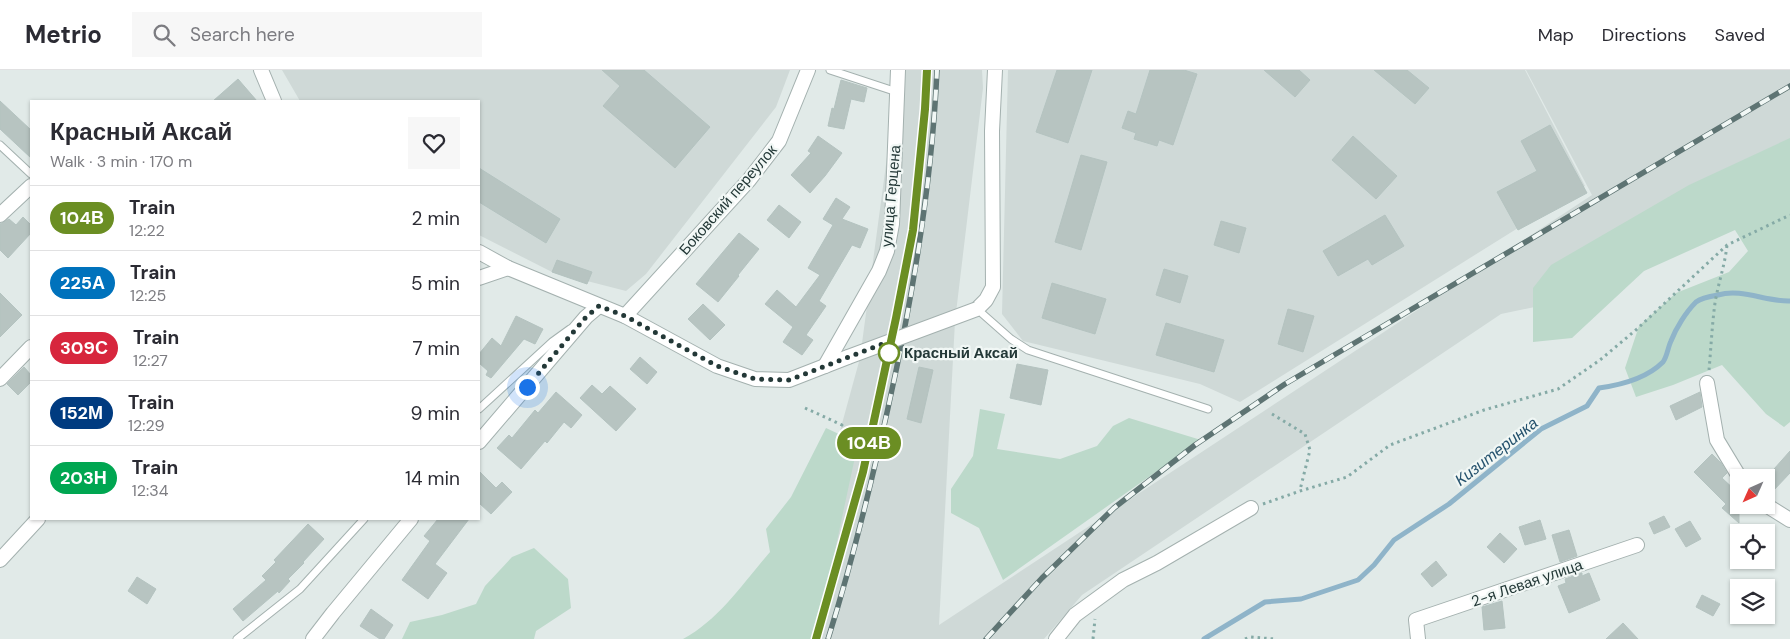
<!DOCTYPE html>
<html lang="en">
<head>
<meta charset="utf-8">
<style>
	body { margin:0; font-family:"DM Sans",sans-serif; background:#f7f7f7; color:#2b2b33; height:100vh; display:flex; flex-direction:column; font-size:19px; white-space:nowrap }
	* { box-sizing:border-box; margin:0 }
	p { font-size:16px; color:#7c7c81 }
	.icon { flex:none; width:28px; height:28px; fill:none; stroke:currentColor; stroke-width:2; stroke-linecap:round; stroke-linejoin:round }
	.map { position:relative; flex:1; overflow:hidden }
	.panel { position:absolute; left:30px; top:30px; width:450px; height:420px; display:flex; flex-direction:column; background:#fff; border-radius:0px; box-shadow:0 1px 4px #0004 }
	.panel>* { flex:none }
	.badge { padding:0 10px; border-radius:16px; font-size:18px; line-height:32px }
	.needle { width:32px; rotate:225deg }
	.buttons { position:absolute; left:1730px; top:399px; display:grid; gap:10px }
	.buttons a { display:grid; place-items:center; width:45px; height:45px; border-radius:0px; background:#fff; box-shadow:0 1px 4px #0004; font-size:25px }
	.you { position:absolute; width:25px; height:25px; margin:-12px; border:4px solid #fff; border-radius:50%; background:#1a73e8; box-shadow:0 0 0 8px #1a73e833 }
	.map>.badge { position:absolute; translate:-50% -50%; box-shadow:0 0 0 2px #fff }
	.round { display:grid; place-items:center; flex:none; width:52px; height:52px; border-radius:0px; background:#f7f7f7 }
	.summary { display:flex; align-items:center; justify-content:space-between; height:85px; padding:0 20px }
	h1 { font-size:24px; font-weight:700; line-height:38px }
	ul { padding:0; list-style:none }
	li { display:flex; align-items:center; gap:15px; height:65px; padding:0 20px; border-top:1px solid #e1e1e2 }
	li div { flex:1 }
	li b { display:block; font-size:19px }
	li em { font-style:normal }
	li .badge { min-width:55px; font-weight:700; text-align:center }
	header { display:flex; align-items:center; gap:30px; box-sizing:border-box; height:70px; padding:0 25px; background:#fff; border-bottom:1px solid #e1e1e2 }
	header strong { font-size:24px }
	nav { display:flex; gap:28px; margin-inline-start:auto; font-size:18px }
	.search { width:350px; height:45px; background:#f7f7f7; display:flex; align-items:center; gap:12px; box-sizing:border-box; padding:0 18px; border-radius:0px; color:#7c7c81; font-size:19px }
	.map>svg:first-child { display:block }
	.built { fill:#cfd9d7 }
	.green { fill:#bcd9ca }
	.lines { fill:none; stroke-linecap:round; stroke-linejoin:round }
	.stream { stroke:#8fb4c9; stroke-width:5 }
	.building { fill:#b7c4c1; stroke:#b4c3c0 }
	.lane-casing { stroke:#a4b1af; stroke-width:9 }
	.street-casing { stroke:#a4b1af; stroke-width:16 }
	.path { stroke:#85aaa6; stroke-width:3; stroke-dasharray:2.5 4; stroke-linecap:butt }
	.lane { stroke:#fff; stroke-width:7 }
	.street { stroke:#fff; stroke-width:14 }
	.rail-casing { stroke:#5e7473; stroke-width:5.5 }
	.rail { stroke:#f1f7f5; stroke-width:4; stroke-dasharray:11; stroke-linecap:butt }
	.street-bridge-casing { stroke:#a4b1af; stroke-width:16; stroke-linecap:butt }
	.street-bridge { stroke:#fff; stroke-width:14 }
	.line-casing { stroke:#fff; stroke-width:11 }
	.line { stroke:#6b8e23; stroke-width:8 }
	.walk { stroke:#233837; stroke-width:5; stroke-dasharray:0 9 }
	.stop-dot { fill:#fff; stroke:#6b8e23; stroke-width:2.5 }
	.labels { text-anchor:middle; stroke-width:4.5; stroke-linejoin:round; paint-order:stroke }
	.street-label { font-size:15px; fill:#233837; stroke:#f1f7f5 }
	.stop-label { font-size:15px; font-weight:bold; fill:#233837; stroke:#f1f7f5; text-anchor:start }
	.water-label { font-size:16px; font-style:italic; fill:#25526d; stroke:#f1f7f5 }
</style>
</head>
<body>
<header>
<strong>Metrio</strong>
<div class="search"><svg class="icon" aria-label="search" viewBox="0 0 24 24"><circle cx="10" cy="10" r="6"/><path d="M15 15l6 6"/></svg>Search here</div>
<nav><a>Map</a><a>Directions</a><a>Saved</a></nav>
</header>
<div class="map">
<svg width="1790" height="569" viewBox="0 0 1790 569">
	<rect width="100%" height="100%" fill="#e1eae8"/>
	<g class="built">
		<path d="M282 0H790L776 37 646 204 626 221 552 202 479 165V31H300Z"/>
		<path d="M895 0H982L983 18 955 251 939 555 1592 125 1526 0H1790V125L1601 223 1501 244 1082 525 1044 569H783L860 288 896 20Z"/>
		<path d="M1008 0H1525L1585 116 1240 332 1200 314 1023 271 1002 244Z"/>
	</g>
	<g class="green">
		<path d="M1790 68V352L1784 357 1766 344 1722 295 1673 315 1636 327 1625 298 1639 256 1676 223 1729 202 1748 181 1735 160 1644 201 1572 268 1533 272V218L1551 195 1689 115Z"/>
		<path d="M980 339 1005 344 997 379 1060 389 1097 376 1113 356 1129 348 1201 370 1003 510 979 458 951 443V419L973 386Z"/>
		<path d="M826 358 858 373 816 569H683C719 550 744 512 770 482L766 459 791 427Z"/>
		<path d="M534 478 568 509 571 538 536 561 534 569H402L410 552 442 545 476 534 485 516 512 487Z"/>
	</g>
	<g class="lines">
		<path class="stream" d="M1204 569 1265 532 1301 529 1358 510 1374 495 1394 470 1449 434 1541 359 1587 336 1599 318C1621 315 1646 309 1663 292 1667 287 1668 277 1671 271 1676 258 1686 242 1696 232 1701 228 1712 226 1718 225 1742 218 1766 232 1790 231"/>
	</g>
	<g class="building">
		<path d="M602 0H644L710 57 675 98 603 36 620 16Z"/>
		<path d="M1057 0H1092L1068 73 1036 62Z"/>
		<path d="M1150 0H1184L1197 4 1173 75 1159 70 1157 76 1134 69 1136 63 1122 58 1128 41 1136 44Z"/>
		<path d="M1264 0H1299L1310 10 1295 27Z"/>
		<path d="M1374 0H1407L1429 18 1415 34Z"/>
		<path d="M238 9 257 31H213Z"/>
		<path d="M841 10 867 18 864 32 851 29 844 59 828 56 832 38 834 39Z"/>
		<path d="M0 31 31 60V88L0 59Z"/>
		<path d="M1550 55 1587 123 1518 160 1497 122 1537 101 1521 71Z"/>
		<path d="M818 66 842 83 825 106 810 123 791 105 811 83 808 81Z"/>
		<path d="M1353 66 1397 106 1376 129 1332 90Z"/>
		<path d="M1081 85 1107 92 1081 180 1055 172Z"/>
		<path d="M479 98 560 149 546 173 479 132Z"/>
		<path d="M836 128 850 137 842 149 868 159 860 178 852 175 819 231 826 236 806 265 813 270 802 285 783 272 793 257 765 234 777 220 796 237 820 205 808 198 833 155 823 149Z"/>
		<path d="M779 135 801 152 789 168 767 150Z"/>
		<path d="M1385 145 1404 176 1372 195 1368 189 1338 206 1323 181Z"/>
		<path d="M23 147 31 155V163L8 188 0 180V154L9 149 16 155Z"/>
		<path d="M1221 151 1246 158 1239 183 1214 175Z"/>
		<path d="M739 163 759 179 738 205 739 206 718 232 696 214Z"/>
		<path d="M557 190 592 202 587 214 552 202Z"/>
		<path d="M1164 199 1188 206 1180 233 1156 225Z"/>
		<path d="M1052 213 1106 229 1095 264 1042 248Z"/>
		<path d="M0 223 22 245 0 267Z"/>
		<path d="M703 234 725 255 710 270 688 249Z"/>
		<path d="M1288 239 1314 246 1303 282 1278 274Z"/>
		<path d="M516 246 543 259 535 274 524 269 491 308 486 305 488 301 479 293V284L492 268 501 276Z"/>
		<path d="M1166 253 1224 270 1214 302 1156 285Z"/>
		<path d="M640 287 657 302 647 314 630 299Z"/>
		<path d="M1017 294 1048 300 1041 335 1010 328Z"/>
		<path d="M24 297 31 305V312L18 325 7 314Z"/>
		<path d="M919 297 933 300 921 353 907 349Z"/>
		<path d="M592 315 602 324 610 316 636 339 616 361 580 328Z"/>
		<path d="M556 322 582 345 571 358 564 352 547 373 545 371 521 399 497 378 509 365 512 368 535 340 538 343Z"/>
		<path d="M1700 322 1702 337 1676 350 1670 336Z"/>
		<path d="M1790 381V403L1773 421 1766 415V408Z"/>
		<path d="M1712 384 1721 393 1727 403 1722 408 1737 422 1739 419V453L1722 438 1726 434 1694 402Z"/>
		<path d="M479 401 496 418 502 412 512 422 491 444 479 433Z"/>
		<path d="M1664 446 1670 457 1654 464 1649 453Z"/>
		<path d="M438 449H469L435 494 447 503 428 529 402 510 430 471 424 466Z"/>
		<path d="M1540 450 1546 469 1525 475 1519 457Z"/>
		<path d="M1690 451 1701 469 1686 477 1675 459Z"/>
		<path d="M308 454 324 469 303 492 304 493 288 509 290 511 279 523 278 521 243 551 233 539 266 510 262 506 276 492 274 490Z"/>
		<path d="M1569 460 1577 486 1560 492 1552 465Z"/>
		<path d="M1500 463 1517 479 1504 493 1487 477Z"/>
		<path d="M1436 491 1447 505 1432 517 1421 504Z"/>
		<path d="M1582 503V506L1589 503 1600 530 1569 543 1558 516 1566 513 1565 509Z"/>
		<path d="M137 507 156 519 147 534 128 521Z"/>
		<path d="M1702 525 1720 534 1713 546 1696 537Z"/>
		<path d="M1502 531 1505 558 1484 560 1482 537Z"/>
		<path d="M371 539 393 555 384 569H380L360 556Z"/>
		<path d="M1623 553 1638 569H1606Z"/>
	</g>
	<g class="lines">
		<g class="lane-casing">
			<g id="lane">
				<path d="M830 0 897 22"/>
				<path d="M0 75 31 104"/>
				<path d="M977 239 1011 269 1028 280 1208 339"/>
				<path d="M479 339 552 272 570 259"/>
				<path d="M237 569 300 519 364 449"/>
			</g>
		</g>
		<g class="street-casing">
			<g id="street">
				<path d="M261 0 274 31"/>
				<path d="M0 145 31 116"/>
				<path d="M479 182 508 198 625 246 717 296 755 309 789 310 848 287"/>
				<path d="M479 208 508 198"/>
				<path d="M977 239 986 230 993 217 992 61 995 0"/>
				<path d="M625 246 749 110 779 71 808 0"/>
				<path d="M825 296 879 201 887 181 892 154 898 0"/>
				<path d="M0 309 31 277"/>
				<path d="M1707 313 1717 370 1740 408"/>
				<path d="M479 372 586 247 599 236"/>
				<path d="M1766 435 1790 450"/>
				<path d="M0 490 38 449"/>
				<path d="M313 569 333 543 411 449"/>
				<path d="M1056 569 1075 545 1123 510 1157 493 1251 438"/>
				<path d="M1418 569 1416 550 1637 475"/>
			</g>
		</g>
		<g class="path">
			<path d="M1709 300C1711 278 1712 255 1715 233 1718 214 1725 195 1727 175"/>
			<path d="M805 338 842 355 839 354"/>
			<path d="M1272 344 1305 364 1310 380 1300 420"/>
			<path d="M1263 434 1300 421 1347 407 1390 375 1484 340 1558 319 1600 290 1637 259 1727 175 1790 145"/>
			<path d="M1093 569 1095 549"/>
			<path d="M1245 569 1250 567 1275 569"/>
		</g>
		<use href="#lane" class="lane"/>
		<use href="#street" class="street"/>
		<g class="rail-casing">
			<g id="rail">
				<path d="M816 569 863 402 889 283 913 160 925 39 927 0"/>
				<path d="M828 569C852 493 871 415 888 338 913 226 932 114 937 0"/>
				<path d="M986 569 1042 508 1114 438 1195 375 1285 314 1790 16"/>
			</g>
		</g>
		<use href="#rail" class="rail"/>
		<g class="street-bridge-casing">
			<path id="street-bridge" d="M848 287 977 239"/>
		</g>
		<use href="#street-bridge" class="street-bridge"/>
	</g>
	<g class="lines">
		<g class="line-casing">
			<path id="line" d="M816 569 863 402 896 248 913 160 925 39 927 0"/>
		</g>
		<use href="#line" class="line"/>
		<path class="walk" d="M527 317 586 247 599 236 625 246 717 296 755 309 789 310 885 273 889 283"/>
	</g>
	<circle class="stop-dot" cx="889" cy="283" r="10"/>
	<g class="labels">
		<g class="street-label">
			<text transform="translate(891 126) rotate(-85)" y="5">улица Герцена</text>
			<text transform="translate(728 130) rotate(-49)" y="5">Боковский переулок</text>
			<text transform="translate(1527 513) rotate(-19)" y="5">2-я Левая улица</text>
		</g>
		<g class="stop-label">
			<text x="904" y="288">Красный Аксай</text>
		</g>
		<g class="water-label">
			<text transform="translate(1496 381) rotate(-38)" y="6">Кизитеринка</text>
		</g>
	</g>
</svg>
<div class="buttons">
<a><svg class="needle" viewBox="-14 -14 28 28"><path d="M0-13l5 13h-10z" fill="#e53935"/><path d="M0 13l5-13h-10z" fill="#7c7c81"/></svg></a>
<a><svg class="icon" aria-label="locate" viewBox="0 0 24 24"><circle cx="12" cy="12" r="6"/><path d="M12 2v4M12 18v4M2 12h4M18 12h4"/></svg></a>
<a><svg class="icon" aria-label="layers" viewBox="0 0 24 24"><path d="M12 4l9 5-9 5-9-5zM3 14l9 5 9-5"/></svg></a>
</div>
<div class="you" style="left:527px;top:317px"></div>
<b class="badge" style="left:869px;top:373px;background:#6b8e23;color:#fff">104В</b>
<section class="panel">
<div class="summary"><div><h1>Красный Аксай</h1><p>Walk · 3 min · 170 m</p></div><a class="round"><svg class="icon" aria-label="heart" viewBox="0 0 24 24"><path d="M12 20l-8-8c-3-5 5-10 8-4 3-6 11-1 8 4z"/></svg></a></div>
<ul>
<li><span class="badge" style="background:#6b8e23;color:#fff">104В</span><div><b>Train</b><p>12:22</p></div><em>2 min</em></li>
<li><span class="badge" style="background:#0072bc;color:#fff">225А</span><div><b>Train</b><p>12:25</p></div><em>5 min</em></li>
<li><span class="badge" style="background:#d7263d;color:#fff">309С</span><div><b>Train</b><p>12:27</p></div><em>7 min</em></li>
<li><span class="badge" style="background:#003b80;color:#fff">152М</span><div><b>Train</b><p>12:29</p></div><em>9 min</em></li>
<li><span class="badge" style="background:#00a651;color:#fff">203Н</span><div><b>Train</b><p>12:34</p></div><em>14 min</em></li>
</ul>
</section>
</div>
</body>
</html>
